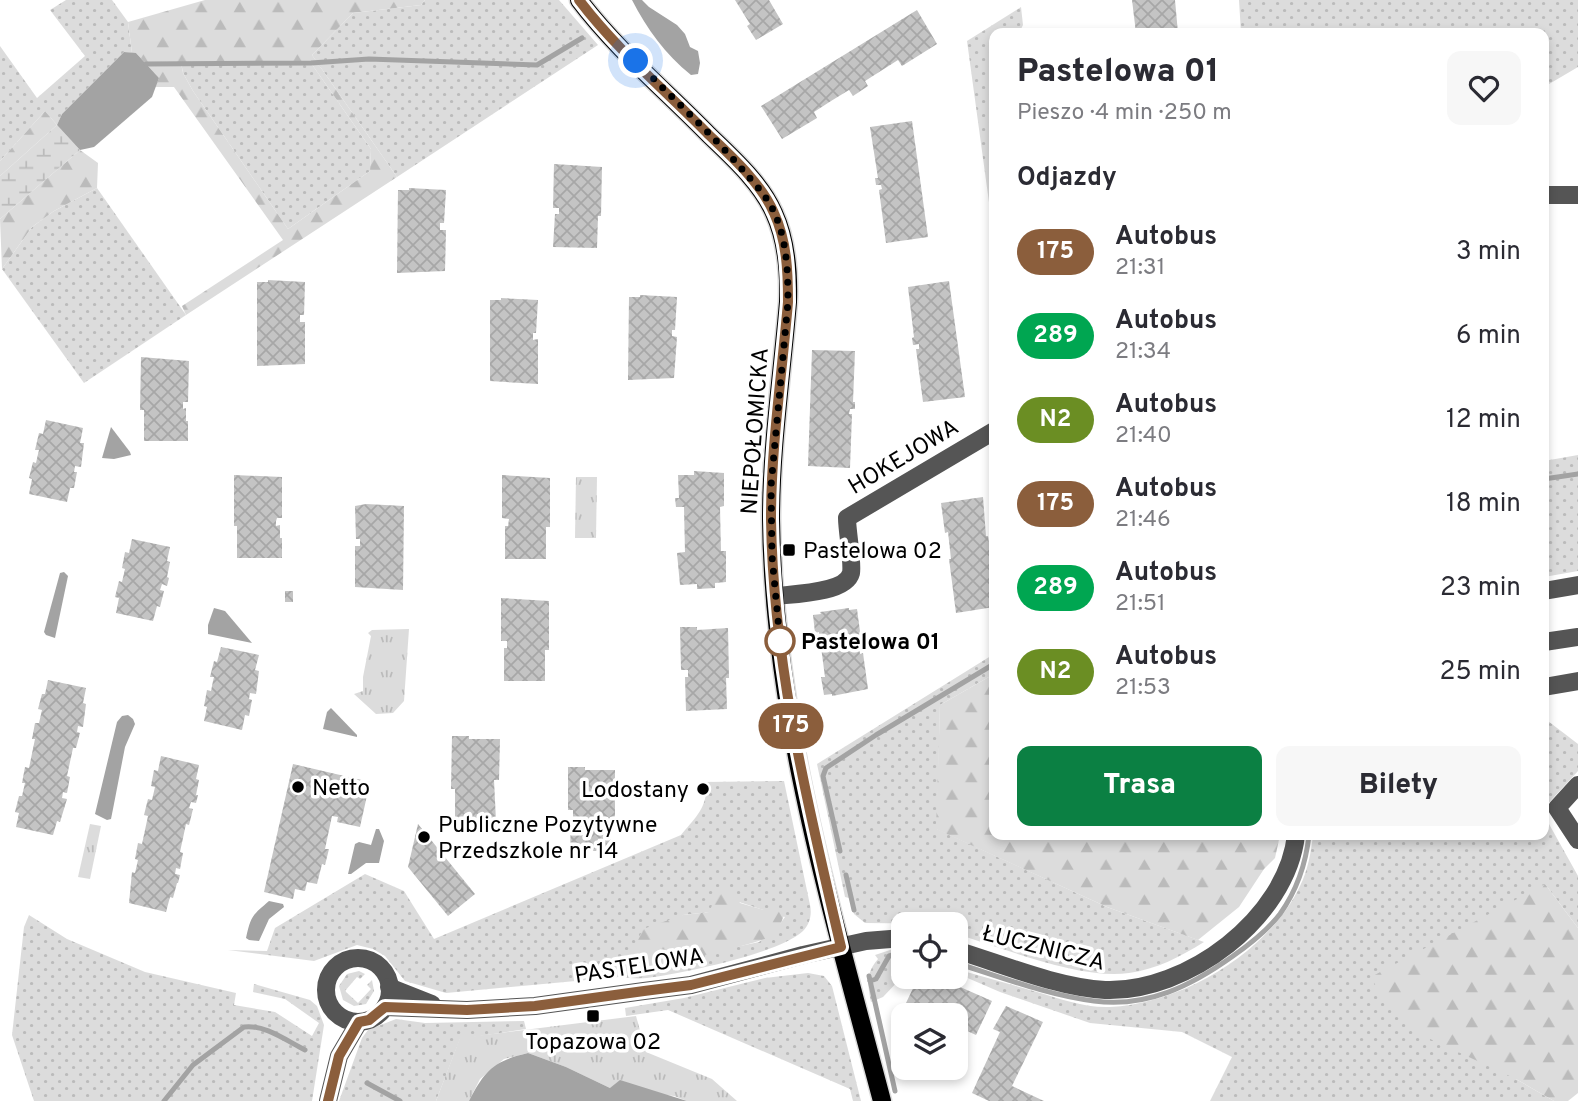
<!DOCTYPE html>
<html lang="pl">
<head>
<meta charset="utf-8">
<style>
	body { margin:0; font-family:Overpass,sans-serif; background:#f7f7f7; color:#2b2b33; height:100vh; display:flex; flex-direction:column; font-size:26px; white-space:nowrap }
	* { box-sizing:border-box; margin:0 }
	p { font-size:23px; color:#7c7c81 }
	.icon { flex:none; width:38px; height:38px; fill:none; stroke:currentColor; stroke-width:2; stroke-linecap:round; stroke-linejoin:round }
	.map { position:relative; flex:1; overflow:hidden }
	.details { position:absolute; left:989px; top:28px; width:560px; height:812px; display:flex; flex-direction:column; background:#fff; border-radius:14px; box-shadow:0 4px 10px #0003 }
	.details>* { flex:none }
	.badge { padding:0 14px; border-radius:23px; font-size:24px; line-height:46px }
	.fabs { position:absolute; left:891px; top:912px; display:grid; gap:14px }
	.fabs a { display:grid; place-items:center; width:77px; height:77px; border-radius:14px; background:#fff; box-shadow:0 4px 10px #0003; font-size:35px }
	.you { position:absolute; width:35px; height:35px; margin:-18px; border:5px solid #fff; border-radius:50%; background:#1a73e8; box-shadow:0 0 0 10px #1a73e833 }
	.map>.badge { position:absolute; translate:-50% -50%; box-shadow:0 0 0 4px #fff }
	h2 { padding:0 28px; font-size:26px; line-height:63px }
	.round { display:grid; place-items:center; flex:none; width:74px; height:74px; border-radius:14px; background:#f7f7f7 }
	.summary { display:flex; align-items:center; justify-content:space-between; height:119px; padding:0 28px }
	h1 { font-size:33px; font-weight:800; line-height:52px }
	.primary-button { display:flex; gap:14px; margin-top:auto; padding:14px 28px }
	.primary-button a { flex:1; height:80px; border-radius:14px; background:#0b8043; color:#fff; font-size:28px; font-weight:800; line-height:80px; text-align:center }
	.primary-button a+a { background:#f7f7f7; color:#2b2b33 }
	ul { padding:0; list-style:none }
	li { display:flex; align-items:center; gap:21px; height:84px; padding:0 28px }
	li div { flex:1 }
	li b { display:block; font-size:26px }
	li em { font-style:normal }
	li .badge { min-width:77px; font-weight:700; text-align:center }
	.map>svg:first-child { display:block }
	.grass { fill:url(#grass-dots); fill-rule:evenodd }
	.forest { fill:url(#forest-firs); fill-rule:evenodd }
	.wetland { fill:url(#wetland-marsh) }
	.park { fill:url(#park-tufts) }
	.water { fill:#a3a3a3 }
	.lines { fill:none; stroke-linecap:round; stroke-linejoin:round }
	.stream { stroke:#a3a3a3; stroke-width:5 }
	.building { fill:url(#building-cross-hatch) }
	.major-casing { stroke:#dbdbdb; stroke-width:21 }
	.minor { stroke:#555; stroke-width:18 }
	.major { stroke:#000; stroke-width:18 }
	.line-casing { stroke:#fff; stroke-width:16 }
	.line { stroke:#8b5e3c; stroke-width:10 }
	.walk { stroke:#000; stroke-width:7; stroke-dasharray:0 12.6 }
	.poi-dot { fill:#000; stroke:#fff; stroke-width:2.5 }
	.stop-dot { fill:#fff; stroke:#8b5e3c; stroke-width:3.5 }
	.labels { text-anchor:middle; stroke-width:7; stroke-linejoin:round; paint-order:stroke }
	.street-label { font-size:23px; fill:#000; stroke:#fff }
	.poi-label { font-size:23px; fill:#000; stroke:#fff; text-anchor:start }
	.stop-label { font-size:23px; font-weight:bold; fill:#000; stroke:#fff; text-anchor:start }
</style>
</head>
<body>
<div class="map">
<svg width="1578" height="1101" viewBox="0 0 1578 1101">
	<defs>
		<pattern id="grass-dots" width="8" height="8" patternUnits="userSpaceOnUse" patternTransform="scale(1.75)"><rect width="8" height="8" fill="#dcdcdc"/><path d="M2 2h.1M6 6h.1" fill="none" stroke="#bbb" stroke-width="1.8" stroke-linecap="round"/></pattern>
		<pattern id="forest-firs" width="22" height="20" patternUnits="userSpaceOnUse" patternTransform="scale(1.75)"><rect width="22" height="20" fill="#dcdcdc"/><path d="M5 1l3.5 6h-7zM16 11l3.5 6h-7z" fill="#bbb"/></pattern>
		<pattern id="wetland-marsh" width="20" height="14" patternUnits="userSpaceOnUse" patternTransform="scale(1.75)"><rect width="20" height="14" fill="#dcdcdc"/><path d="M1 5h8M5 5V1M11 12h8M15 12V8" fill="none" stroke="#bbb"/></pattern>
		<pattern id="park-tufts" width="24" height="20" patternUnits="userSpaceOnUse" patternTransform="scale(1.75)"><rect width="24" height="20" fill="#dcdcdc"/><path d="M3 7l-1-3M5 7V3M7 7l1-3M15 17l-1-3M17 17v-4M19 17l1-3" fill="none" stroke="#bbb"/></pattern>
		<pattern id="building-cross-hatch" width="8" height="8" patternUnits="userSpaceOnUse" patternTransform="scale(1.75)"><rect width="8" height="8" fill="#c4c4c4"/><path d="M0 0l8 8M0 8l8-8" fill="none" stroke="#a7a7a7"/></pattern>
	</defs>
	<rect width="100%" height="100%" fill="#fff"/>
	<g class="grass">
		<path d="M66 0H112L128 22 132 53 124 52 62 114 57 125 45 111 0 161V46L37 98 85 56 50 10Z"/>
		<path d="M425 0H559L598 45 397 177 312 55 353 13 421 5Z"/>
		<path d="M1239 0H1578V67L1544 87V33H1241Z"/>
		<path d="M1021 7 1023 25 1019 33H994V239L967 41Z"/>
		<path d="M181 62 311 63 371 149 370 171 288 229 193 91 183 73Z"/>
		<path d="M97 188 186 315 84 383 2 269 32 227 54 211Z"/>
		<path d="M1578 455V571L1544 577V461Z"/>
		<path d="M994 654V674L940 705 937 829 1107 907 1204 942C1180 957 1157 969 1129 973 1080 980 1004 948 956 934V924L865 923 854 914 849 898 845 897 817 764Z"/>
		<path d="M1544 718 1578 744V771L1544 808Z"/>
		<path d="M784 781 810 905C812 914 810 924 803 931 778 954 683 973 647 978 638 979 628 978 619 977L446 993 405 981 385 956 373 949 357 945 314 961 228 950 267 951 275 928 365 874 404 891 434 939 681 835C695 818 710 805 705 782ZM739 902 785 917 777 928 759 942 684 958 654 961 683 915 709 912Z"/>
		<path d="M1544 815 1578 876V928L1545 884 1516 1079 1554 1101H1210L1232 1057 1182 1032 1090 1023 1000 992 956 973V969C983 977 1010 984 1037 992 1061 999 1085 1008 1110 1007 1182 1004 1269 952 1300 886 1308 870 1311 852 1313 835H1544Z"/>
		<path d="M29 915 67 939 145 972 236 993 234 1005 275 1012 312 1036 319 1023 285 999 253 992 254 984 310 1000 317 1006 324 1025 312 1101H34L12 1035 24 927Z"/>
		<path d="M893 949H901L903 976 883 997 871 1002C868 985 865 974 878 959L875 955Z"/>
		<path d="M359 971 365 974 360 979 357 977 345 991 358 1003 371 989 367 985 372 980 374 991 366 1004 354 1006 343 1000 339 986 347 974Z"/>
		<path d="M808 973 824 976 832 986 861 1101H853L850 1089 668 1010 626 1016 625 1008 684 998 765 978Z"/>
		<path d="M396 1019 425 1023 524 1021 526 1029 460 1039 436 1101H339L362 1038 368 1030Z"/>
	</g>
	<g class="forest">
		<path d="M205 0H425L421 5 353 13 312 55 397 177 186 315 182 306 283 240 174 87H155L159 78 136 53H132L128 22ZM181 63H311L371 149 370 171 288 229 193 91 183 73Z"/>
		<path d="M45 111 57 125 0 176V161Z"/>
		<path d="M80 150 98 163 97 188 54 211 32 227 2 269 0 219Z"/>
		<path d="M994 674V835H1280L1275 858 1264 869 1239 907 1198 940 1107 907 936 829 940 705Z"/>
		<path d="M1545 884 1578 928V1093L1568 1101H1554L1516 1079 1413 1031 1386 1005 1371 977Z"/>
		<path d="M720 888H733L740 903 764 910 775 907 785 913 776 935C756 943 670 967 652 960 647 959 642 954 638 951L637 942 643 929 683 915 709 912Z"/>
	</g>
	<path class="wetland" d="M57 125 80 150 0 219V176Z"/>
	<g class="park">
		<path d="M576 477H597L596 538H575Z"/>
		<path d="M409 629 404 701 393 713 376 714 354 694 363 691V677L371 636 368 633 372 630Z"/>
		<path d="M90 824 101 826 90 879 78 877Z"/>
		<path d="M636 1016 646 1052 712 1079 737 1101H687L674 1096 610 1088 566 1067 528 1053 504 1059 480 1079 469 1101H436L460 1038Z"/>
	</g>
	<g class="water">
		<path d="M632 0H642L649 7 677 25 685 34 690 47 698 51 700 63 698 74 691 75C665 54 647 29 632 0Z"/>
		<path d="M124 52 136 53 159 78 152 97 94 147 80 150 57 125 62 114Z"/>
		<path d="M111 427 130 452 131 455 114 459 102 458Z"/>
		<path d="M64 572 68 576 55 638 46 635 44 632 60 573Z"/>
		<path d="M214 608 225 611 252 643 208 634V625Z"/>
		<path d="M331 708 357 735V737L323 729 327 712Z"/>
		<path d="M128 715 133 719 135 724 125 747 113 809 111 819 107 820 95 814 117 722 122 716Z"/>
		<path d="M376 829H379L384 841 379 863H366L351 874H348L355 844 359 842 371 845Z"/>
		<path d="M269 901 283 904 284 907 269 919 259 941 249 940 246 938C251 915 253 915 269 901Z"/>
		<path d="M528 1053 566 1067 610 1088 620 1080 687 1101H469C485 1070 494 1061 528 1053Z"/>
	</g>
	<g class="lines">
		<g class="stream">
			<path d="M146 64 311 63 369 59 537 65 582 38"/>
			<path d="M1544 479 1578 474"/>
			<path d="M840 851 823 776 826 768 876 735 994 664"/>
			<path d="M846 875 854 910"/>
			<path d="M956 963C1001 977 1047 995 1094 1001 1147 1008 1191 986 1233 956 1250 944 1267 931 1280 914 1297 890 1306 863 1309 835"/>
			<path d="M869 976 895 1091"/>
			<path d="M870 981 876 979 889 956 903 952"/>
			<path d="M367 1083 400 1101"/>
			<path d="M164 1101 193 1065 244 1027C264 1024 287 1041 305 1050"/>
		</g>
	</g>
	<g class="building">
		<path d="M735 0H769L783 24 756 40 747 26 750 24Z"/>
		<path d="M1132 0H1175L1178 33H1136Z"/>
		<path d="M917 10 937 44 902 66 898 60 865 81 868 86 853 96 849 90 831 101 814 112 817 118 782 139 761 106Z"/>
		<path d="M912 121 928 237 886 243 879 190 882 189 881 185H876L875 178H878L870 127Z"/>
		<path d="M554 164 602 167 601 216H598L597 248 553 247 555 214H559V208H553Z"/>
		<path d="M409 188 446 190 444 223H440V230H446L445 271 397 273 398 190H409Z"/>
		<path d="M268 280 305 282 304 315H300V322H305V364L257 366V282H268Z"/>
		<path d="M949 281 965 397 923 402 916 349H919V344L913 345 912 338 914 337 908 287Z"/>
		<path d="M640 295 677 297 675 330H672V336L677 337 674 378 628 380 629 297H640Z"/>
		<path d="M501 298 538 300 536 333H533V340L538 339V384L490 381V300H501Z"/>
		<path d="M812 350 855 351 853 402H855V409H850L849 414H852L850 468 808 466Z"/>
		<path d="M141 357 189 361 188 402H183V409L186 408V421H188V441H144V410H140Z"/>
		<path d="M46 420 83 428 80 443H84L81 467 75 466 74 472H77L74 488H70L67 502 29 494 32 479 29 478 33 462 36 463 38 454 39 450H35L39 433 43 434Z"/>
		<path d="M694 471 724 473V506L720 507 721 551H726V582L715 583V588L697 589V584L680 585 677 553 685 552 684 507H676L675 498H679L678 475H694Z"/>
		<path d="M234 475 282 477V518H277L276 521V526L280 525V538H282V558H237V526H234Z"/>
		<path d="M502 475 550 478V527H546V559H505V526H508L509 519 502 518Z"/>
		<path d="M983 497 986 536H988L993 570H991L994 607 956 613 949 559H951L948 532 945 533 941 503Z"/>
		<path d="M366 504 404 506 403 590 355 587V546H360V539H356L355 506Z"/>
		<path d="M132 539 170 547 167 561 170 562 167 577 169 578 167 586 162 584 160 590 164 591 160 607 157 606 153 621 116 613 119 598 115 597 119 581 122 582 125 569 122 568 125 552 129 553Z"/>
		<rect x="285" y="591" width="8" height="11"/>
		<path d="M501 598 549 601V650H545V681H504V648H507V641H501Z"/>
		<path d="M849 608V610L857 609 861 639H858L860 654 863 653 868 689 832 696V694L824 695 821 677H825L819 632 815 633 813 615 821 614 820 612Z"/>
		<path d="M680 627H697V630L728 628 729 678H726L727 709 686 711 685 677H688V670H681Z"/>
		<path d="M221 647 259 655 255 670 259 671 256 694 250 693 249 699 252 700 249 716 245 715 242 730 204 721 207 707 204 706 207 690 211 691 213 681 214 677H210L214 661 217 662Z"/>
		<path d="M48 680 86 688 83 703 86 704 83 727 78 726 77 732 80 733 76 748H73L67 776 70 777 67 793 63 792 62 798 67 799 60 822 57 821 53 835 16 827 19 813 15 812 19 796H22L25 783H22L25 767 29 768 35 739H32L35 723H39L42 710 38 709 42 694H45Z"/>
		<path d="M452 736H469V739H500L499 780H494L496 821 455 820V789H451Z"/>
		<path d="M161 756 199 765 196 779 199 780 196 795H198L196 803 191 802 189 808 193 809 189 825 186 824 180 852 183 853 180 869 176 868 175 874 180 875 178 883H177L173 898 170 897 166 912 129 903 132 872 135 873 138 860 135 859 138 843 142 844 148 816 144 815 148 799 152 800 155 787 151 786 154 770 158 771Z"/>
		<path d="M293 764 370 782 360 827 337 822 338 817 332 816 325 849H329L325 865 322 864 317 884 307 882 305 891 295 889 293 899 264 892Z"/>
		<path d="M568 767H585V770H615V820H611V851H570L571 817H573V810H568Z"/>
		<path d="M418 824 475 894 448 916 408 867Z"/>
		<path d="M942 979 992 1001 976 1035 956 1026V1015H932L906 1003 916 982 920 984Z"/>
		<path d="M1006 1006 1043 1022 1012 1086 1044 1101H989L972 1093 1000 1032 993 1029Z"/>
	</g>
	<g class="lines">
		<g class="major-casing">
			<path id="major" d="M579 0C616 49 666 91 709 135 732 157 761 183 774 213 787 241 789 272 788 302 782 374 771 447 771 519 773 717 832 911 882 1101"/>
		</g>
		<g class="minor">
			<path d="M1544 195H1578"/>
			<path d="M1544 591 1578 585"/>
			<path d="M776 596C793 594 846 593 851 573 853 563 847 531 847 518L994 431"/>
			<path d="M1544 642 1578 637"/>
			<path d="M1544 687 1578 681"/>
			<path d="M1578 785 1557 808 1578 840"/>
			<path d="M956 950C1002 964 1056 987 1105 990 1187 993 1287 918 1296 835"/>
			<circle cx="358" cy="990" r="32"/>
			<path d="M389 987 432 1004"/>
			<path d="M385 1007 467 1010 535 1006 644 991 691 985 803 955 866 941 903 938"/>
			<path d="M328 1101 339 1056 359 1022"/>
		</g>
		<use href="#major" class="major"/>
	</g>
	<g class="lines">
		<g class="line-casing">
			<path id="line" d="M328 1101 339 1056 359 1022 369 1020 385 1007 467 1010 535 1006 644 991 691 985 841 947C808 805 773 665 771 519 771 447 782 374 788 302 788 272 787 241 774 213 761 183 732 157 709 135 666 91 616 49 579 0"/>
		</g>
		<use href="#line" class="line"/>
		<path class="walk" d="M636 61C671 97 709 131 742 169 753 182 767 196 774 212 787 240 788 272 788 302L771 486 772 556 780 641"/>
	</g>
	<g class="poi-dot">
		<rect x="782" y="543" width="14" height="14" rx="3.5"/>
		<circle cx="298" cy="787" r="7"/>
		<circle cx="703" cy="789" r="7"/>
		<circle cx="424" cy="837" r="7"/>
		<rect x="586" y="1009" width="14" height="14" rx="3.5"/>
	</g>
	<circle class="stop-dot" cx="780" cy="641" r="14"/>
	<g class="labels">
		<g class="street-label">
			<text transform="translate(754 431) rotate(-86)" y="8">NIEPOŁOMICKA</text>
			<text transform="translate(903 456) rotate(-31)" y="8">HOKEJOWA</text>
			<text transform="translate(1044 947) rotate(14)" y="8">ŁUCZNICZA</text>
			<text transform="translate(639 965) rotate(-9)" y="8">PASTELOWA</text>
		</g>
		<g class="poi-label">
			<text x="803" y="558">Pastelowa 02</text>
			<text x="312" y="795">Netto</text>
			<text x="689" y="797" text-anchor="end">Lodostany</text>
			<text x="438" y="832">Publiczne Pozytywne<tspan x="438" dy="26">Przedszkole nr 14</tspan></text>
			<text x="593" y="1049" text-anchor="middle">Topazowa 02</text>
		</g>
		<g class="stop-label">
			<text x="801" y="649">Pastelowa 01</text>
		</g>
	</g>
</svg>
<div class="fabs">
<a><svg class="icon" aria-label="locate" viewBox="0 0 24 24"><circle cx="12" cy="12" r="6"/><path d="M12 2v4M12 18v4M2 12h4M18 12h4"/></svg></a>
<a><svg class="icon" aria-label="layers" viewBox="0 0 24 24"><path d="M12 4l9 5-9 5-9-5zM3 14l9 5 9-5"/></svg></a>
</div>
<div class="you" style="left:636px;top:61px"></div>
<b class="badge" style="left:791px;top:726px;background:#8b5e3c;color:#fff">175</b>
<section class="details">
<div class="summary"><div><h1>Pastelowa 01</h1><p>Pieszo · 4 min · 250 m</p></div><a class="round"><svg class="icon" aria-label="heart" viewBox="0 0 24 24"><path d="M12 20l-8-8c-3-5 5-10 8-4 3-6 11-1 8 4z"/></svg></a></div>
<h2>Odjazdy</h2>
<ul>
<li><span class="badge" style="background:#8b5e3c;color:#fff">175</span><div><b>Autobus</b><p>21:31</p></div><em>3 min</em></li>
<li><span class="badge" style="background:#00a651;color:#fff">289</span><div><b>Autobus</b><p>21:34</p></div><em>6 min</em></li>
<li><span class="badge" style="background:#6b8e23;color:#fff">N2</span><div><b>Autobus</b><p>21:40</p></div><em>12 min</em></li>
<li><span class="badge" style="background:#8b5e3c;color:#fff">175</span><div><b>Autobus</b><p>21:46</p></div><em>18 min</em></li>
<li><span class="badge" style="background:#00a651;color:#fff">289</span><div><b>Autobus</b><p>21:51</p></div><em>23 min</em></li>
<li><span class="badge" style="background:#6b8e23;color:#fff">N2</span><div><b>Autobus</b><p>21:53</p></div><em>25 min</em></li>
</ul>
<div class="primary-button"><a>Trasa</a><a>Bilety</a></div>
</section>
</div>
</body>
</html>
